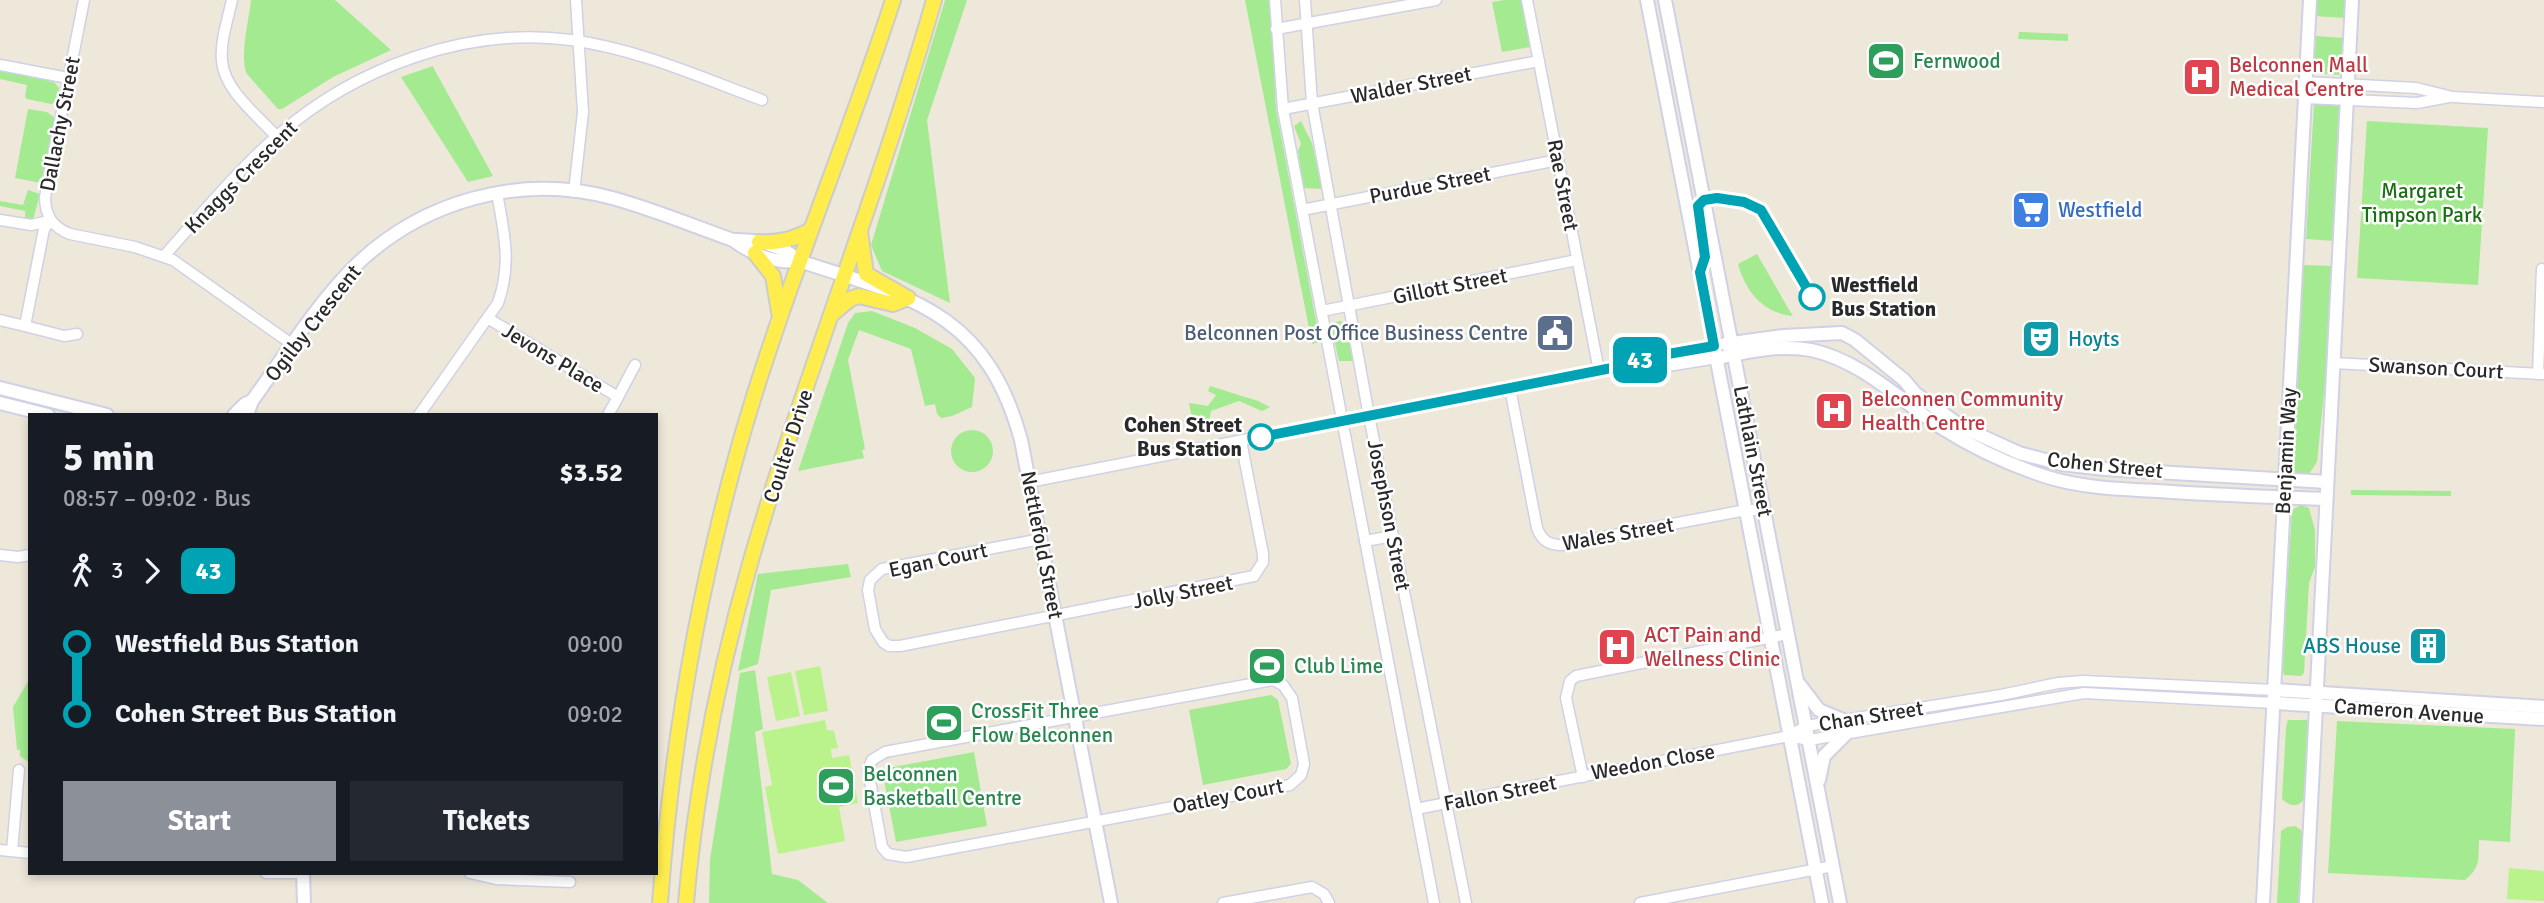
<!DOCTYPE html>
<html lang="en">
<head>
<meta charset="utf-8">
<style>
	body { margin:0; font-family:Signika,sans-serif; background:#242831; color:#f1f3f6; height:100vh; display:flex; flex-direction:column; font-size:26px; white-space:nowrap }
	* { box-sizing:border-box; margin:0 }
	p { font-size:23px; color:#9ea1a6 }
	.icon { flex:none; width:38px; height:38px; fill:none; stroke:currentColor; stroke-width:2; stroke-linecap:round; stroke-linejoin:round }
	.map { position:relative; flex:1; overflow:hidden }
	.side { position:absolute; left:28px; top:413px; width:630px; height:462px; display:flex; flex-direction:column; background:#171b24; border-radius:0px; box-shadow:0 4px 10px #0003 }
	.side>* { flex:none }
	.badge { padding:0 14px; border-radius:10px; font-size:24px; line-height:46px }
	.map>.badge { position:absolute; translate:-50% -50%; box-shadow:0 0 0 4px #fff }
	.legs { display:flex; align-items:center; gap:10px; height:77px; padding:0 35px; font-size:23px }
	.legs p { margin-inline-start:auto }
	.head { display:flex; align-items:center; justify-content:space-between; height:119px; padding:0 35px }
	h1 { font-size:38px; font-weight:700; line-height:52px }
	.cta { display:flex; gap:14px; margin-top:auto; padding:14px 35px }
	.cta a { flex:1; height:80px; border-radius:0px; background:#8c9099; color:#fff; font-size:28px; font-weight:700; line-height:80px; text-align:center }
	.cta a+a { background:#242831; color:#f1f3f6 }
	ul { padding:0 35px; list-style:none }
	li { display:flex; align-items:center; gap:24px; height:70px; font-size:26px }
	li i { display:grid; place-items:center; width:10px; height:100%; margin:0 9px; background:currentColor }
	li i::after { content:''; width:18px; height:18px; margin:-9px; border:5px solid; border-radius:50%; background:#171b24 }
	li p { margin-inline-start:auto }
	li:first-child i { background:linear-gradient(#0000 50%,currentColor 0) }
	li:last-child i { background:linear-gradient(currentColor 50%,#0000 0) }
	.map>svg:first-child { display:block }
	.green { fill:#a4ea91 }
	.pitch { fill:#baf38b }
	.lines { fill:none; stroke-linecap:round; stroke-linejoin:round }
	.street-casing { stroke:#d0d1e5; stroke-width:13 }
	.secondary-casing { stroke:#d0d1e5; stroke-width:16 }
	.primary-casing { stroke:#ccc; stroke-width:18 }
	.street { stroke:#fff; stroke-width:10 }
	.secondary { stroke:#fff; stroke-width:12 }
	.primary { stroke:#ffed4e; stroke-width:14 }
	.line-1-casing { stroke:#fff; stroke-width:16 }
	.line-1 { stroke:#00a3b4; stroke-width:10 }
	.stop-1-dot { fill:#fff; stroke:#00a3b4; stroke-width:3.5 }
	.labels { text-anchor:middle; stroke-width:5; stroke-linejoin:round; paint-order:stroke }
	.leisure-label { font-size:21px; fill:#27864d; stroke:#fff; text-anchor:start }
	.health-label { font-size:21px; fill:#be3a42; stroke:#fff; text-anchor:start }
	.street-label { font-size:21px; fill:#2a2a2a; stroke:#fff }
	.park-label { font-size:21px; fill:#1a6f12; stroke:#fff }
	.shop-label { font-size:21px; fill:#366cbe; stroke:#fff; text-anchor:start }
	.stop-label { font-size:21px; font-weight:bold; fill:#2a2a2a; stroke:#fff; text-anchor:start }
	.service-label { font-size:21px; fill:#4e5e75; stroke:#fff; text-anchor:end }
	.culture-label { font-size:21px; fill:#0d838f; stroke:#fff; text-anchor:start }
</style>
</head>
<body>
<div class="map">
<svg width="2544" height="903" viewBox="0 0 2544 903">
	<rect width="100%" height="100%" fill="#eee8da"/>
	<g class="green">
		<path d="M251 0H335L391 50 333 77 282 109H278L247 74C239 57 249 20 251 0Z"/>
		<path d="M945 0H967L927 120 950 303 882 271 871 245Z"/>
		<path d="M1245 0H1270L1276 109 1320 342 1312 344Z"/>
		<path d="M1505 0H1521L1530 47 1502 52 1492 2Z"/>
		<path d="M2315 0H2346L2345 18 2314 16Z"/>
		<path d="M2019 32 2068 34V41L2018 39Z"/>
		<path d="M2316 36 2345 38 2342 75 2313 73Z"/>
		<path d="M433 66V67L493 176 468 182 401 77Z"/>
		<path d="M0 70 50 80 51 83 53 81 59 88 58 102 51 104 27 99 25 97 27 85 0 79Z"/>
		<path d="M2314 104 2342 106 2334 241 2306 239Z"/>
		<path d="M28 109 47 112 55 118 41 183 15 178Z"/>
		<path d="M1301 121 1312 143 1322 189 1303 188 1298 150 1301 144 1294 126Z"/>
		<path d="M2367 121 2488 128 2478 285 2357 278Z"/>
		<path d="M28 190 40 194 33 220H25V211L0 206V201L23 205Z"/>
		<path d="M1757 254 1788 308 1793 316C1763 313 1746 292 1738 264Z"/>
		<path d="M2303 265 2333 266 2327 364 2317 462 2307 477 2291 476Z"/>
		<path d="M872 311 915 328 952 349 975 378 972 407 952 416 941 418 937 414 935 404 925 406 911 349 859 330 848 360 865 449 862 450 864 458 798 471 848 323 855 313Z"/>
		<path d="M1341 321 1348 328 1354 361H1339L1332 331 1336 322Z"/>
		<path d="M1210 386 1258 401 1270 407 1262 411 1239 401 1211 411 1209 421 1193 423 1189 403 1208 406 1216 395 1208 391Z"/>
		<circle cx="972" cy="451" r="21"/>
		<path d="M2351 490 2451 491V496L2351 495Z"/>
		<path d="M2301 505 2309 508 2315 530V567L2309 583 2304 673 2301 676 2284 675 2282 667 2292 510Z"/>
		<path d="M848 564 851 577 771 590 758 664 738 671 758 574Z"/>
		<path d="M755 670 763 729 755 732 772 874 798 880 828 903H709L710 859 740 673Z"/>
		<path d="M30 678V763L20 756V750H17L13 707Z"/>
		<path d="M1271 695 1278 700 1291 764 1286 769 1203 785 1189 710Z"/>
		<path d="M2288 720H2308L2310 733 2304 800C2296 808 2290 806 2282 799L2286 727Z"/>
		<path d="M2337 721 2515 729 2510 842 2479 840C2478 859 2481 867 2465 880L2328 873Z"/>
		<path d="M974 752 987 826 896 842 883 775 888 768Z"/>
		<path d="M2295 826 2301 830 2303 836 2298 903H2277L2281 831 2287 827Z"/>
	</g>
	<g class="pitch">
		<path d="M820 666 828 711 804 715 795 671Z"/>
		<path d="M791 672 800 716 776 721 767 677Z"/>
		<path d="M825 720 827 730 834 731 838 748 831 749 832 758 849 755 858 803 839 807 845 841 778 854 765 787 772 785 762 732Z"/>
		<path d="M2509 868 2544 871V901L2507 899Z"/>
	</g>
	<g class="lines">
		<g class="street-casing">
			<g id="street">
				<path d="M84 0 45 197C45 215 52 227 70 234L135 247 173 260 293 345"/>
				<path d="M232 0C228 19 220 41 222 61 224 90 258 116 276 136"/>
				<path d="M1275 0 1283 109 1434 903"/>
				<path d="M1305 0 1312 103 1369 416 1466 903"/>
				<path d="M1527 0 1599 371"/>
				<path d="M1276 29 1436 0"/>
				<path d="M0 65 68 78"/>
				<path d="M2305 82 2416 88 2453 97 2544 102"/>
				<path d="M2305 98 2417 103 2449 97"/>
				<path d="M1283 109 1539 61"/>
				<path d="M574 192 583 112 576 0"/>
				<path d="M1302 210 1558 160"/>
				<path d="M0 220 31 225 49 221"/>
				<path d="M164 256C200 216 236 172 277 136 355 68 466 26 571 40 637 49 700 77 762 100"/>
				<path d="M1322 311 1577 260"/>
				<path d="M489 319 618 397 635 365"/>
				<path d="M0 320 25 326 44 229 50 221"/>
				<path d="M25 326 64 336 77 334"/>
				<path d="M2333 363 2544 374"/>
				<path d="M1632 364 1643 370 1717 358"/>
				<path d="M2538 374 2542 269"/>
				<path d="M1510 388 1537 528C1542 541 1549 545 1562 545L1746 510H1764"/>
				<path d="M419 415 498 303C512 263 504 233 497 193"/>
				<path d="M608 415 618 397"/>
				<path d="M1029 482 1632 364 1645 358 1714 346"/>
				<path d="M1041 539 882 569 870 580 868 590 875 629 883 642 889 646H900L1254 576 1263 562V554L1241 441"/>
				<path d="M1365 541 1393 536"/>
				<path d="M0 555 18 557 30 555"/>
				<path d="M1273 680 1283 685 1292 698 1304 764 1301 775 1290 785 906 857 888 854 882 847 868 770 872 760 885 752Z"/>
				<path d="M1789 736 1809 740 2084 693 2274 703"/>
				<path d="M1583 777 1566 698 1570 681 1576 676 1788 634"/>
				<path d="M1416 809 1789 736 1806 726 2001 695 2058 683 2083 681 2274 690"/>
				<path d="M0 850 30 853"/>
				<path d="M12 851 19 770"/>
				<path d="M266 873H298"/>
				<path d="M470 873 496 879 570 882"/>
				<path d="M1223 903 1312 887 1324 894 1329 903"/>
				<path d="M1640 903 1833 866"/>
			</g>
		</g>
		<g class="secondary-casing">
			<g id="secondary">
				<path d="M1647 0 1822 903"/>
				<path d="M1665 0 1840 903"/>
				<path d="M733 240C756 239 782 245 799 261 911 297 986 312 1021 440L1111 903"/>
				<path d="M1725 344 1783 336 1842 333 1855 340 1904 380 1915 393 1962 427 2019 453 2061 464 2105 469 2327 482"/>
				<path d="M1717 358C1747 352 1780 344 1811 350 1860 360 1901 401 1942 428 1975 449 2010 465 2047 477 2083 488 2120 489 2157 491 2214 495 2270 497 2326 499"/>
				<path d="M0 388 107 415"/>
				<path d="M0 403 48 415"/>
				<path d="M234 415 245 404 252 401"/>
				<path d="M247 415 252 401C284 357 314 308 352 269 420 201 519 173 612 198 653 209 693 226 733 240 751 254 776 264 799 261"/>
				<path d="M1799 684 1819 710 1843 720"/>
				<path d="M2274 690 2544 707"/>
				<path d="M2274 703 2544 719"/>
				<path d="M1819 780 1824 756 1846 734"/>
				<path d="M303 873 304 903"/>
				<path d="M2263 903 2310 0"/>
				<path d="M2306 903 2352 0"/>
			</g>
		</g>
		<g class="primary-casing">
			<g id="primary">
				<path d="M860 232 866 274 908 298"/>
				<path d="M759 242C779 243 792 240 811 230"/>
				<path d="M755 253 773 276 779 312"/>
				<path d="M831 315 850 299 859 296 893 304 908 298"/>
				<path d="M660 903C671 751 697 597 738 450 781 297 844 151 893 0"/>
				<path d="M686 903C696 787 719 671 751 560 806 371 880 189 934 0"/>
			</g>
		</g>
		<use href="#street" class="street"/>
		<use href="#secondary" class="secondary"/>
		<use href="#primary" class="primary"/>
	</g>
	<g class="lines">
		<g class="line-1-casing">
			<path id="line-1" d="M1261 437 1632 364 1645 358 1714 346 1700 272 1705 257 1698 206 1704 200 1717 198 1744 202 1761 210 1812 297"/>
		</g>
		<use href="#line-1" class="line-1"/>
	</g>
	<defs>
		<g id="stadium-square" transform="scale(2.0125)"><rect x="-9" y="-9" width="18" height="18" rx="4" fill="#2e9e5b" stroke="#fff"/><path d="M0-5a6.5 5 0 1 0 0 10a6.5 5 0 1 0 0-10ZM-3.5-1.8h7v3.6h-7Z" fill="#fff"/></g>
		<g id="hospital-square" transform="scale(2.0125)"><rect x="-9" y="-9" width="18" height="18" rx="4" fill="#e0444e" stroke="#fff"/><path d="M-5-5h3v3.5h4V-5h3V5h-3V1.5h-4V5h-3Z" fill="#fff"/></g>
		<g id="supermarket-square" transform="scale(2.0125)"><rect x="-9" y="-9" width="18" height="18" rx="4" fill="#3f7fe0" stroke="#fff"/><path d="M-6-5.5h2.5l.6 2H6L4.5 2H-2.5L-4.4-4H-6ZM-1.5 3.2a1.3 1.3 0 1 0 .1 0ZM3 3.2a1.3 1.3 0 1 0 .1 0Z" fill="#fff"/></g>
		<g id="civic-square" transform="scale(2.0125)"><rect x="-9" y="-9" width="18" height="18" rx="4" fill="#5c6f8a" stroke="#fff"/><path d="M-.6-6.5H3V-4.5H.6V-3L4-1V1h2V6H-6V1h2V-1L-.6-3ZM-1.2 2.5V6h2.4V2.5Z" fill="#fff"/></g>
		<g id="theatre-square" transform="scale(2.0125)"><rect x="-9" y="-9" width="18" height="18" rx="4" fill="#0f9aa8" stroke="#fff"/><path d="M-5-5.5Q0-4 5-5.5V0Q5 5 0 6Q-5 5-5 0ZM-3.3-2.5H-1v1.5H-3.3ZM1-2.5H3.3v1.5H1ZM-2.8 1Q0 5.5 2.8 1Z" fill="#fff"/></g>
		<g id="building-square" transform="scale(2.0125)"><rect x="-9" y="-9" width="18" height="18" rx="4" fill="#0f9aa8" stroke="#fff"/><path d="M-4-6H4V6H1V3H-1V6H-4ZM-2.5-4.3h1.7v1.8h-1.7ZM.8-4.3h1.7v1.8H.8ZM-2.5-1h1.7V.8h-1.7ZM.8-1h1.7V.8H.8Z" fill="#fff"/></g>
	</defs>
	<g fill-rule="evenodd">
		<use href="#stadium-square" x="1886" y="61"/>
		<use href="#hospital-square" x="2202" y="77"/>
		<use href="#supermarket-square" x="2031" y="210"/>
		<use href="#civic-square" x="1555" y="333"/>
		<use href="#theatre-square" x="2041" y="339"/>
		<use href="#hospital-square" x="1834" y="411"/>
		<use href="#building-square" x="2428" y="646"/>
		<use href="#hospital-square" x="1617" y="647"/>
		<use href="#stadium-square" x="1267" y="666"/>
		<use href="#stadium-square" x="944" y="723"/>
		<use href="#stadium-square" x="836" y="786"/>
	</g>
	<g class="stop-1-dot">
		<circle cx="1812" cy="297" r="12"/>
		<circle cx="1261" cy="437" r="12"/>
	</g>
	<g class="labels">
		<g class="leisure-label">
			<text x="1913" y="68">Fernwood</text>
			<text x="1294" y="673">Club Lime</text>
			<text x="971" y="718">CrossFit Three<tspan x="971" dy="24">Flow Belconnen</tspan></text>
			<text x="863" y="781">Belconnen<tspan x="863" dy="24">Basketball Centre</tspan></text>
		</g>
		<g class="health-label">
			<text x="2229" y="72">Belconnen Mall<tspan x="2229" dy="24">Medical Centre</tspan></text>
			<text x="1861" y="406">Belconnen Community<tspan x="1861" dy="24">Health Centre</tspan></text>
			<text x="1644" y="642">ACT Pain and<tspan x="1644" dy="24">Wellness Clinic</tspan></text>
		</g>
		<g class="street-label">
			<text transform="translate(1411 85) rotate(-11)" y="7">Walder Street</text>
			<text transform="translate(60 124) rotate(-79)" y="7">Dallachy Street</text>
			<text transform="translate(241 177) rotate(-45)" y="7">Knaggs Crescent</text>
			<text transform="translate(1430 185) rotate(-11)" y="7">Purdue Street</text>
			<text transform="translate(1563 185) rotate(79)" y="7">Rae Street</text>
			<text transform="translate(1450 286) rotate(-11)" y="7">Gillott Street</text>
			<text transform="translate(313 323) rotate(-52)" y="7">Ogilby Crescent</text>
			<text transform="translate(553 358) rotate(31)" y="7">Jevons Place</text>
			<text transform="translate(2436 368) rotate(3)" y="7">Swanson Court</text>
			<text transform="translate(788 446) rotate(-72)" y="7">Coulter Drive</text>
			<text transform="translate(1753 451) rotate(79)" y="7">Lathlain Street</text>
			<text transform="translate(2286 451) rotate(-87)" y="7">Benjamin Way</text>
			<text transform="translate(2105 465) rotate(6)" y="7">Cohen Street</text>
			<text transform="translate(1389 515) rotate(79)" y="7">Josephson Street</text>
			<text transform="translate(1618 534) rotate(-10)" y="7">Wales Street</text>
			<text transform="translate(1042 545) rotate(79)" y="7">Nettlefold Street</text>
			<text transform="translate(938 560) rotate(-12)" y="7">Egan Court</text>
			<text transform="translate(1183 592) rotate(-11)" y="7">Jolly Street</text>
			<text transform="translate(2409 711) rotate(4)" y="7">Cameron Avenue</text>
			<text transform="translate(1871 716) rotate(-9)" y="7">Chan Street</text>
			<text transform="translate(1653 762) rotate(-10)" y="7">Weedon Close</text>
			<text transform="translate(1500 793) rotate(-11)" y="7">Fallon Street</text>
			<text transform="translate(1228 796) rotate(-11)" y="7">Oatley Court</text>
		</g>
		<g class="park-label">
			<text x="2422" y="198">Margaret<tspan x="2422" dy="24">Timpson Park</tspan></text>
		</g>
		<g class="shop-label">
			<text x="2058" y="217">Westfield</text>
		</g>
		<g class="stop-label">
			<text x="1831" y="292">Westfield<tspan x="1831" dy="24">Bus Station</tspan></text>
			<text x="1242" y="432" text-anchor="end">Cohen Street<tspan x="1242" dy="24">Bus Station</tspan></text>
		</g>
		<g class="service-label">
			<text x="1528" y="340">Belconnen Post Office Business Centre</text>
		</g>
		<g class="culture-label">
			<text x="2068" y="346">Hoyts</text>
			<text x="2401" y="653" text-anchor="end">ABS House</text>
		</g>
	</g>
</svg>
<b class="badge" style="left:1640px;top:360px;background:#00a3b4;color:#fff">43</b>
<section class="side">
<div class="head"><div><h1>5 min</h1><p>08:57 – 09:02 · Bus</p></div><b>$3.52</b></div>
<div class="legs"><svg class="icon" aria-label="walk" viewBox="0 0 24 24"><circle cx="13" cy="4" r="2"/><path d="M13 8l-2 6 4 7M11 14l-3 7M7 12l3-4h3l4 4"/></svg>3<svg class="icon" aria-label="forward" viewBox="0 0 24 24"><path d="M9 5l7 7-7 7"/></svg><b class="badge" style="background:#00a3b4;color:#fff">43</b></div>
<ul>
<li><i style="color:#00a3b4"></i><b>Westfield Bus Station</b><p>09:00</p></li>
<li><i style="color:#00a3b4"></i><b>Cohen Street Bus Station</b><p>09:02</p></li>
</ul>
<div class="cta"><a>Start</a><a>Tickets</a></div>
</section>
</div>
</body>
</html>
